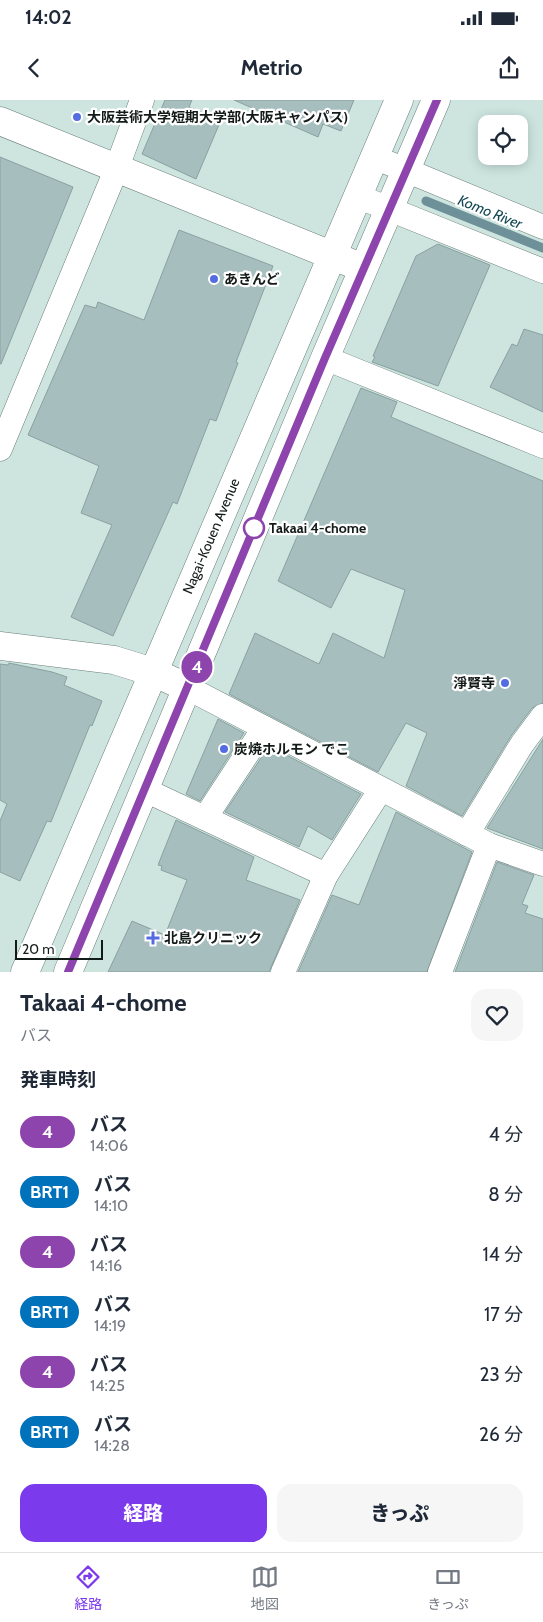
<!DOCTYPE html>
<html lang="ja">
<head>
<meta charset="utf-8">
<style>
	body { margin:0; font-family:Cabin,"Noto Sans JP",sans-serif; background:#f6f6f7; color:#1f2937; height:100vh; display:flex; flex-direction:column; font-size:19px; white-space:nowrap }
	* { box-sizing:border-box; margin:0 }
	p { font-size:16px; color:#747a83 }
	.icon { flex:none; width:28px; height:28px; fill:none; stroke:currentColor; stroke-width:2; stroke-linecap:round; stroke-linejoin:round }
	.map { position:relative; height:872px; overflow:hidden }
	.drawer { display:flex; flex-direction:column; background:#fff; flex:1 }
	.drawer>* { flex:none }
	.badge { padding:0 10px; border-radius:16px; font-size:18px; line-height:32px }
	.fabs { position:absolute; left:478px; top:15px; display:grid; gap:10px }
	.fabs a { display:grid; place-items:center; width:50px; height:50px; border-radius:10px; background:#fff; box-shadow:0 2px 12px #0003; font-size:25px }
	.scale { position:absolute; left:15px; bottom:12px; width:88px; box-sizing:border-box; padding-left:5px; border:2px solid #131b19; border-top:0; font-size:14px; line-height:18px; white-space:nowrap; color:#131b19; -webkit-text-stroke:4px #fff; paint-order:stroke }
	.map>.badge { position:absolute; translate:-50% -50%; box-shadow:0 0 0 2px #fff }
	h2 { padding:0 20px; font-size:19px; line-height:45px }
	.round { display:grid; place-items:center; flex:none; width:52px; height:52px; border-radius:15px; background:#f6f6f7 }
	.overview { display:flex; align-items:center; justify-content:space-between; height:85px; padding:0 20px }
	h1 { font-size:24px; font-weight:800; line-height:38px }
	.primary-button { display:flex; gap:10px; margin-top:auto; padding:10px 20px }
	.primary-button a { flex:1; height:58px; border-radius:15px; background:#7c3aed; color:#fff; font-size:20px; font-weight:800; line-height:58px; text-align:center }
	.primary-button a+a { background:#f6f6f7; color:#1f2937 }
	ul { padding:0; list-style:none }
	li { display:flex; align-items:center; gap:15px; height:60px; padding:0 20px }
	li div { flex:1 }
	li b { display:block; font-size:19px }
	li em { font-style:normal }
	li .badge { min-width:55px; font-weight:700; text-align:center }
	.status { display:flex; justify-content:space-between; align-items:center; height:35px; padding:0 25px; background:#fff; direction:ltr }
	.status svg { height:14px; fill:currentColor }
	header { display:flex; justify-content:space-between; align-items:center; height:65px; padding:0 20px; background:#fff; font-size:22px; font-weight:800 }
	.menu { display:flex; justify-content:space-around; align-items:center; height:70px; border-top:1px solid #e0e1e3; background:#fff; font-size:14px; color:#747a83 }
	.menu a { display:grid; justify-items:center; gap:2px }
	.menu .on { color:#7c3aed }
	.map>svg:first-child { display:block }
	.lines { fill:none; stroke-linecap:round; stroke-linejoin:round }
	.stream { stroke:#6d9099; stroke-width:9 }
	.building { fill:#a6bebe; stroke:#8aa0a1 }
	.minor-casing { stroke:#6a7f7a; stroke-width:25 }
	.tertiary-casing { stroke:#6a7f7a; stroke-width:29 }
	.trunk-casing { stroke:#6a7f7a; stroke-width:29 }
	.minor { stroke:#fff; stroke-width:24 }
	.tertiary { stroke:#fff; stroke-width:28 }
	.trunk { stroke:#fff; stroke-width:28 }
	.line-casing { stroke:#fff; stroke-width:11 }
	.line { stroke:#8e44ad; stroke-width:8 }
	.poi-dot { fill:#546ce2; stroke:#fff; stroke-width:2 }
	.stop-dot { fill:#fff; stroke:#8e44ad; stroke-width:2.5 }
	.labels { text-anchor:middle; stroke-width:4.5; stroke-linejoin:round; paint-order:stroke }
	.poi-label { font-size:14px; font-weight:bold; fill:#131b19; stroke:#fff; text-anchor:start }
	.stop-label { font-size:14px; font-weight:bold; fill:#131b19; stroke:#fff; text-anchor:start }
	.street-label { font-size:14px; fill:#131b19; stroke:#fff }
	.water-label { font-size:15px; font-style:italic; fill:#134854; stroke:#fff }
</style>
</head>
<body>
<div class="status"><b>14:02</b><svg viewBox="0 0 49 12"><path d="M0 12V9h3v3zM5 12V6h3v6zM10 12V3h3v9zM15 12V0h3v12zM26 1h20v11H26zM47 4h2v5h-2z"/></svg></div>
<header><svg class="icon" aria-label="back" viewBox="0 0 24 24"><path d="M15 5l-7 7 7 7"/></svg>Metrio<svg class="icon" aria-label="share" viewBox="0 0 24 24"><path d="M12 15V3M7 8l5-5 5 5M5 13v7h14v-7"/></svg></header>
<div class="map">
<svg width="543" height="872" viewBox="0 0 543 872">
	<rect width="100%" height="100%" fill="#cee5df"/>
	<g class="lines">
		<path class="stream" d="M426 101 543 148"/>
	</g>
	<g class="building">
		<path d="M165 0H192L189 7 221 20 196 79 142 54Z"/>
		<path d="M234 0H354L341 31 323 24 318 37Z"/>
		<path d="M0 57 73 87 1 264H0Z"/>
		<path d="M179 130 273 166 236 262 238 263 216 321 210 319 177 404 173 402 113 536 71 517 112 425 81 413 99 366 28 335 85 205 96 208 98 202 144 220Z"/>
		<path d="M438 144 490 165 438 286 372 262 375 257 373 256 416 156Z"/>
		<path d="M524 229 543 235V312L490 287 512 244 517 246Z"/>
		<path d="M361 288 397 302 391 317 543 381V603L532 608 511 636 462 716 406 686 427 633 406 623 378 672 229 594 255 533 319 564 333 533 384 558 405 490 351 469 331 508 278 481Z"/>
		<path d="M9 563 52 572 67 577 64 585 102 601 92 626 90 625 51 722 47 721 20 781 0 772V721L7 704 0 700V564L8 565Z"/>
		<path d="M218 619 244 633 200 701 186 694Z"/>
		<path d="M543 639V749L487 728Z"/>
		<path d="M269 646 361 694 332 740 308 726 299 747 225 712Z"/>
		<path d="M396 712 472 752 427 872H298L332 795 359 805Z"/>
		<path d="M176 720 254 757 246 780 300 800 269 872H108L132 821 165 835 187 780 161 770 162 766 158 765Z"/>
		<path d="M497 762 534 775 522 804 528 806 525 813 543 819V872H455Z"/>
	</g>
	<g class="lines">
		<g class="minor-casing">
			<g id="minor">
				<path d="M374 57 543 127"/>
				<path d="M357 96 543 171"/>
				<path d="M325 258 543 346"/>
				<path d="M0 349 116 70 142 0"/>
				<path d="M188 588 489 745 543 764"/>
				<path d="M145 690 326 775"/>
				<path d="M205 718 264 628"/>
				<path d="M467 734 522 644 543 616"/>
				<path d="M283 872 326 775 381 689"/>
				<path d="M440 872 489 745"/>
			</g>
		</g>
		<g class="tertiary-casing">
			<g id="tertiary">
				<path d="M0 21 363 168"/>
				<path d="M0 546 114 560 153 572 188 588"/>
			</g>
		</g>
		<g class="trunk-casing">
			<g id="trunk">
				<path d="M25 872 399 0"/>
				<path d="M68 872 325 258 436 0"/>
			</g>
		</g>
		<use href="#minor" class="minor"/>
		<use href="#tertiary" class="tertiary"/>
		<use href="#trunk" class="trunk"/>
	</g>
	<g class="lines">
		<g class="line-casing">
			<path id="line" d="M68 872 325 258 437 0"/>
		</g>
		<use href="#line" class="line"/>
	</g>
	<g class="poi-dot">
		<circle cx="77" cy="17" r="5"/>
		<circle cx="214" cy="179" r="5"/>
		<circle cx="505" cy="583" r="5"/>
		<circle cx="224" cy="649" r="5"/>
		<path d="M150.5 830.5h5v5h5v5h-5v5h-5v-5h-5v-5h5z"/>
	</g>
	<circle class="stop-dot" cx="254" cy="428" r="10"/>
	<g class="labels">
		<g class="poi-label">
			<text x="87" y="22">大阪芸術大学短期大学部(大阪キャンパス)</text>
			<text x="224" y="184">あきんど</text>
			<text x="495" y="588" text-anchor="end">淨賢寺</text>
			<text x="234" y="654">炭焼ホルモン でこ</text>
			<text x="164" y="843">北島クリニック</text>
		</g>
		<g class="stop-label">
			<text x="269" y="433">Takaai 4-chome</text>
		</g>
		<g class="street-label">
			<text transform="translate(211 436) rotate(-67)" y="5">Nagai-Kouen Avenue</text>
		</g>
		<g class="water-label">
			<text transform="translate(490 112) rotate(22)" y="5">Komo River</text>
		</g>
	</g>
</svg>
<div class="fabs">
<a><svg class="icon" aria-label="locate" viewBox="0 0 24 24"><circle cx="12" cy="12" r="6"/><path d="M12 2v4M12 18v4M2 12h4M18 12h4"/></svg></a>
</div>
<div class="scale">20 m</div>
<b class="badge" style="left:197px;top:567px;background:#8e44ad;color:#fff">4</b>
</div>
<section class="drawer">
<div class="overview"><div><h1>Takaai 4-chome</h1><p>バス</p></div><a class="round"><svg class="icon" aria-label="heart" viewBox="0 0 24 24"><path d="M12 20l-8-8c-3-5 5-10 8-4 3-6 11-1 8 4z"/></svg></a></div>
<h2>発車時刻</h2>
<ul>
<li><span class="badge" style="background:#8e44ad;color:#fff">4</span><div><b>バス</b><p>14:06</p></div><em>4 分</em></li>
<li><span class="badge" style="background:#0072bc;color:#fff">BRT1</span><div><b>バス</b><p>14:10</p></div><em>8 分</em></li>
<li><span class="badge" style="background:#8e44ad;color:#fff">4</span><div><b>バス</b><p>14:16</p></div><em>14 分</em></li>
<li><span class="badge" style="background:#0072bc;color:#fff">BRT1</span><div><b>バス</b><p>14:19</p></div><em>17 分</em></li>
<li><span class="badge" style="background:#8e44ad;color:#fff">4</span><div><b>バス</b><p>14:25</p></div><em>23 分</em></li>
<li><span class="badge" style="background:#0072bc;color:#fff">BRT1</span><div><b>バス</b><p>14:28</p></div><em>26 分</em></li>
</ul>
<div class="primary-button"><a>経路</a><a>きっぷ</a></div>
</section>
<nav class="menu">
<a class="on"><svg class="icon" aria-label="directions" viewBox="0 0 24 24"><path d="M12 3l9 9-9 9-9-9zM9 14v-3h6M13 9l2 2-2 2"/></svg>経路</a>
<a><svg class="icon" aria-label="map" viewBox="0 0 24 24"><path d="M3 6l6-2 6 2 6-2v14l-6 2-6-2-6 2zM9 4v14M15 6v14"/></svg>地図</a>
<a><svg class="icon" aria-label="tickets" viewBox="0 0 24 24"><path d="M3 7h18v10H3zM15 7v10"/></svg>きっぷ</a>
</nav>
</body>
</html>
